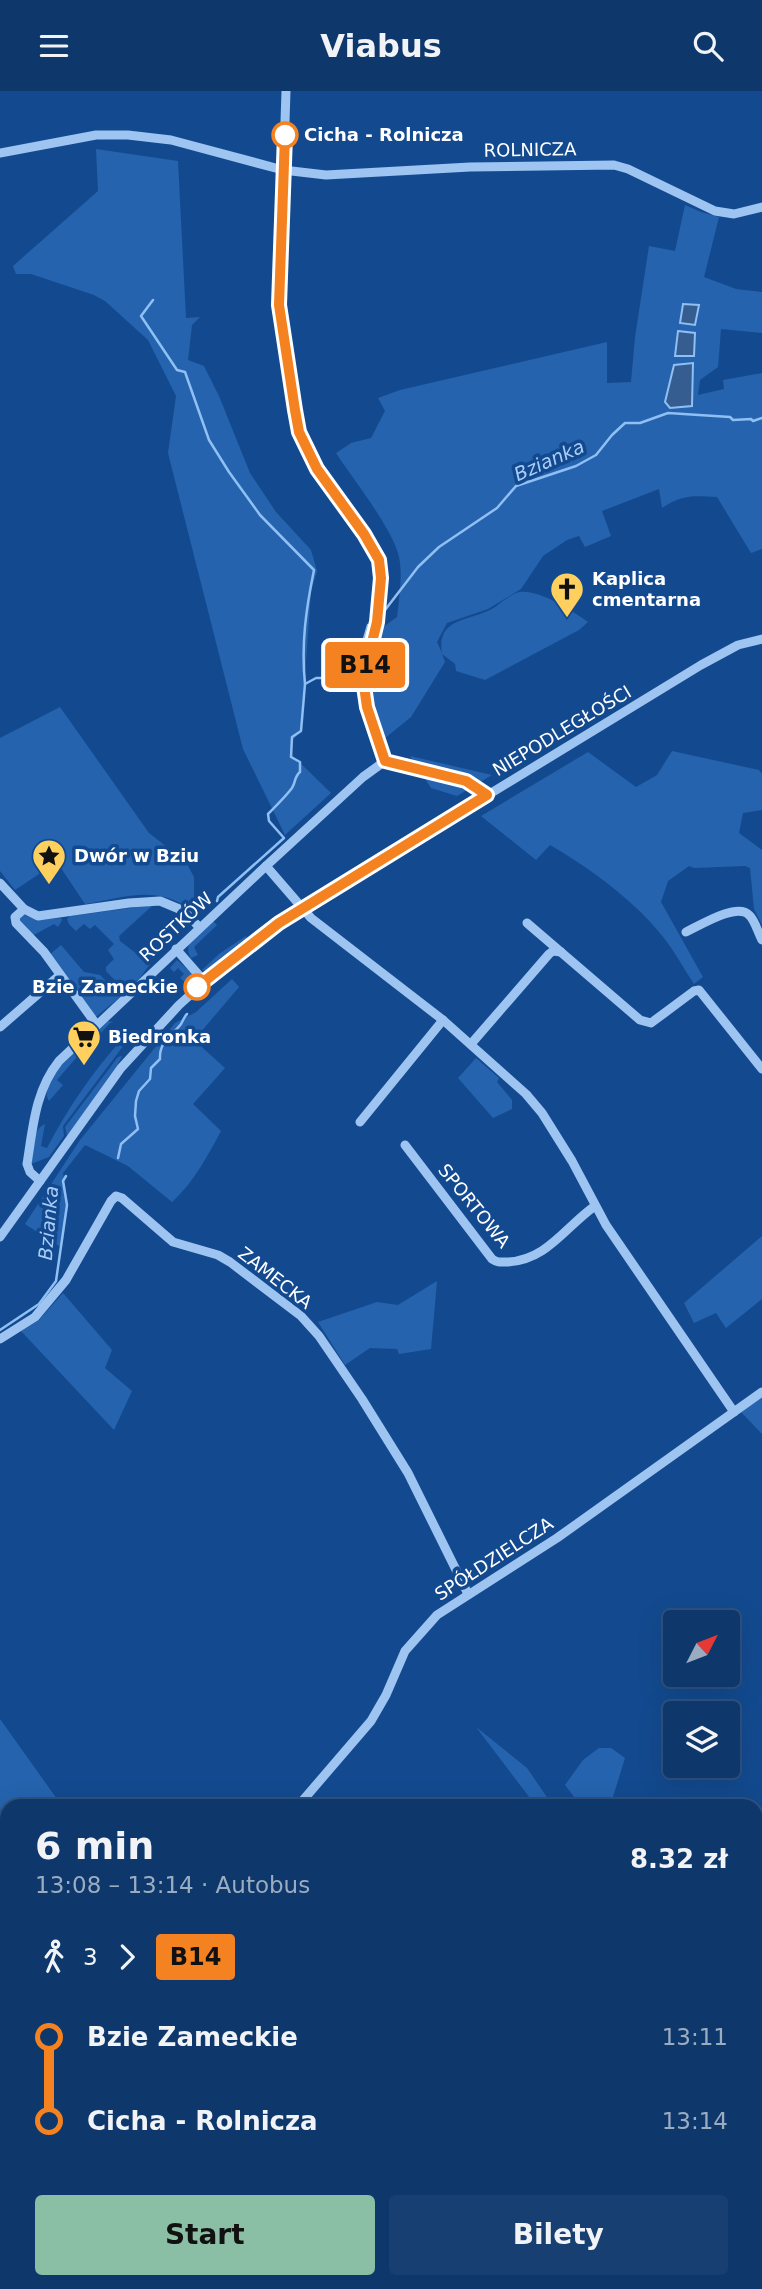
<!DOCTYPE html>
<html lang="pl">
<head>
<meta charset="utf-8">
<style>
	body { margin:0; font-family:"DejaVu Sans",sans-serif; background:#173f71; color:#f1f3f6; height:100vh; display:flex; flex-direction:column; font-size:26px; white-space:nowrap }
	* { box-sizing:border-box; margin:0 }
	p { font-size:23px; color:#9bacc1 }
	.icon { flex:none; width:38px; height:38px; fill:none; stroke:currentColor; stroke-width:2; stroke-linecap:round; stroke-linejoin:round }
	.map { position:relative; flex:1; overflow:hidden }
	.side { position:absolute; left:0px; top:1708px; width:763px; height:490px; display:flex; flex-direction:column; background:#0e386b; border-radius:21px 21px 0 0; box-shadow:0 7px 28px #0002,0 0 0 2px #2e527e }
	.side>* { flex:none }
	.badge { padding:0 14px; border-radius:5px; font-size:24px; line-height:46px }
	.needle { width:46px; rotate:48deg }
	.buttons { position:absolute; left:663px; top:1519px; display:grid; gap:14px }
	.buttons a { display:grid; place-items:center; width:77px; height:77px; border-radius:7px; background:#0e386b; box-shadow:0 7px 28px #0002,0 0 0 2px #2e527e; font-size:35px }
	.map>.badge { position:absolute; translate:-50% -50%; box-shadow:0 0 0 4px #fff }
	.legs { display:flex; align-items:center; gap:10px; height:77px; padding:0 35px; font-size:23px }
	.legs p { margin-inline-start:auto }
	.summary { display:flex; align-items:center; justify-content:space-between; height:119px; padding:0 35px }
	h1 { font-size:38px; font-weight:800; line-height:52px }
	.action { display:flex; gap:14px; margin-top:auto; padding:14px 35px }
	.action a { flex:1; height:80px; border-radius:7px; background:#8abfa5; color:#111; font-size:28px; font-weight:800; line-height:80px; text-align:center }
	.action a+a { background:#173f71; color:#f1f3f6 }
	ul { padding:0 35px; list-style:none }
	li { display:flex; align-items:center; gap:24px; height:84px; font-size:26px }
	li i { display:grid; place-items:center; width:10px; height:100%; margin:0 9px; background:currentColor }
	li i::after { content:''; width:18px; height:18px; margin:-9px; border:5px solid; border-radius:50%; background:#0e386b }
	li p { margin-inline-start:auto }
	li:first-child i { background:linear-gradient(#0000 50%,currentColor 0) }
	li:last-child i { background:linear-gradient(currentColor 50%,#0000 0) }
	header { display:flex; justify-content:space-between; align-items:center; height:91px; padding:0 35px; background:#0e386b; font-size:32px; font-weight:800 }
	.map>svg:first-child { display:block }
	.green { fill:#2563ae }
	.water { fill:#355d90; stroke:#90bff4; stroke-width:2 }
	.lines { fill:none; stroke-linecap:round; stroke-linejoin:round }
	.stream { stroke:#90bff4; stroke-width:2.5 }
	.minor { stroke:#9ec4f1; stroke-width:9 }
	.line-1-casing { stroke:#fff; stroke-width:16 }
	.line-1 { stroke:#f58220; stroke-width:10 }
	.stop-1-dot { fill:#fff; stroke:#f58220; stroke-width:3.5 }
	.labels { text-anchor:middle; stroke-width:7; stroke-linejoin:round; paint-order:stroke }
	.stop-label { font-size:18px; font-weight:bold; fill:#fff; stroke:#134a8f; text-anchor:start }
	.street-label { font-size:18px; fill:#fff; stroke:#134a8f }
	.poi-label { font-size:18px; font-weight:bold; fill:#fff; stroke:#134a8f; text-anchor:start }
	.water-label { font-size:19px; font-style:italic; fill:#aacef8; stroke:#134a8f }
</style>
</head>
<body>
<header><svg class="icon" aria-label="menu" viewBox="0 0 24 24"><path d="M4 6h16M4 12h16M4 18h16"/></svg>Viabus<svg class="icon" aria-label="search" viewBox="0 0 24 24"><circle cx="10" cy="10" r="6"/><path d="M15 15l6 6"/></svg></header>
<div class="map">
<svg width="762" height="2198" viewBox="0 0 762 2198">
	<rect width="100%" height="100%" fill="#134a8f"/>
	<g class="green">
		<path d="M96 58 178 70 186 227 200 226 192 234 188 269 204 275 219 305 250 382 276 421 311 459 317 480 311 501 301 640 293 649 291 663 331 702 285 744 243 658 168 362 176 305 148 249 105 210 94 204 31 183H16L13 175 98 100Z"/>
		<path d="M685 114 701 121 719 126 704 186 736 198 762 201V242L721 238 718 276 700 289 698 304 724 298 723 289 762 282V458L751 462 717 406C693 405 683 403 662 417L659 398 602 420 611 445 585 456 579 445 567 449 543 465 521 498 488 518 447 532 437 551 442 562C436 527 469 530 492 518 500 513 510 503 520 501 539 498 573 520 588 531L579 539 485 589 456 580 455 573 442 563 445 571 411 626 384 648 373 612 369 584 382 537 397 526C399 506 403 485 399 466 393 438 353 388 336 362L351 352 371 347 385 320 378 307 400 299 607 251V292L631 291 635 246 649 155 675 160Z"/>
		<path d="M60 616 149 742 186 771 194 786V815L189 818C157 793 121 807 85 813L57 771 15 799 0 780V647Z"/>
		<path d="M672 660 759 679 762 683V719L743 722 739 742 762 759V834L754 818 750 777 745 775 694 777 689 775 668 790 661 811 703 886 694 893C684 878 675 861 664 847 634 809 591 778 550 754L536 769 481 725 588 661 636 696 657 684Z"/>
		<path d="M410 665 492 684 457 705 431 697Z"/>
		<path d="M153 814 119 845 120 850 150 873 140 887 124 899 106 880V876L114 868 108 859 114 853 95 834 90 838 84 833 76 840 69 833 67 828 70 825Z"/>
		<path d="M24 824 38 829 61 827 62 829 58 836 54 833 32 845 17 830 18 826Z"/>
		<path d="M212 829 217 834 194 856 198 864 191 867C181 850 201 839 212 829Z"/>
		<path d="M246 845 247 847 245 852 210 880 202 879 219 863Z"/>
		<path d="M61 854 84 881 100 884 119 903 120 906 97 925 94 926 49 864Z"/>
		<path d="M177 869 193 883 185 891 180 887 184 883 178 877 174 881 170 877Z"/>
		<path d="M232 888 239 896 194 949 225 977 193 1013 221 1040C207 1066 194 1091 172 1111L128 1075 85 1054 63 1082 68 1113 62 1157 25 1133 80 1049 175 932 196 921Z"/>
		<path d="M107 930 113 931 110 932 91 953 89 952 57 989 63 994 49 1010C35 985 91 945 107 930Z"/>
		<path d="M123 947 127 950 63 1035 64 1045 49 1066 31 1073C33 1060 31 1039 45 1033L41 1055 47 1057C69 1015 92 982 123 947Z"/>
		<path d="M122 965 115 979 67 1045 65 1036 118 966Z"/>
		<path d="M476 967 499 987 497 991 512 1009V1018L493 1027 458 987Z"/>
		<path d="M762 1145V1208L726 1237 716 1222 694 1232 684 1212Z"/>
		<path d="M437 1190 431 1258 399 1263 397 1258 370 1257 345 1274 318 1231 377 1211 398 1214Z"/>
		<path d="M63 1202 112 1259 105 1277 132 1300 114 1339 21 1240 39 1229Z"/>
		<path d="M762 1306V1343L741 1321Z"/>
		<path d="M0 1628 62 1715H7V1830L0 1818Z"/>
		<path d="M476 1636 527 1677 553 1715H536Z"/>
		<path d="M599 1657H611L625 1667 612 1709 616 1715H581L565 1694 583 1669Z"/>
		<path d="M557 2191H709L712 2195 717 2191H742L738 2198H562Z"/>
	</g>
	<g class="water">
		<path d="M683 213 699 214 695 234 680 232Z"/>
		<path d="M678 240 695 242 694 265H675Z"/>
		<path d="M693 272 692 315 670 317 665 311 674 274Z"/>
	</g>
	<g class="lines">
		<g class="stream">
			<path d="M153 209 141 225 177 279 185 281 209 349 229 381 260 424 314 479C306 518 301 553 305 593"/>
			<path d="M382 523 418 476 439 456 497 417 516 395 576 375 596 364 612 344 625 332H640L668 322 730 326 733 329 751 328 753 330 762 327"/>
			<path d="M217 810 218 806 284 747 269 730 268 723C273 718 289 701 292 697 296 691 294 686 300 681V671L291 666 292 646 301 640 305 593 316 587H323L361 558 368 534"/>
			<path d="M118 1067 121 1053 138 1038 135 1025 136 1010 139 1000 150 988 151 977 160 968C159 950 172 945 181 933 183 930 184 926 187 923"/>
			<path d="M0 1239 39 1213 56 1190 67 1114 63 1090 66 1085"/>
			<path d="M756 2169 762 2164"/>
			<path d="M730 2198 736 2191"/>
		</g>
		<g class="minor">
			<path d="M286 0 279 213 295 319 299 341 317 378 364 443 379 469 381 487 377 531 363 588 367 616 385 670"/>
			<path d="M0 62 96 44H128L171 49 283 79 326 84 470 76 614 74 628 78 715 120 734 123 762 116"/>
			<path d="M385 670 466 690 487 704"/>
			<path d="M266 775 311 827 443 929 526 1003 542 1022 572 1070 606 1134 734 1321"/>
			<path d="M0 792 24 818 38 825 129 812 160 810 184 820 199 836"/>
			<path d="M24 818 15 826 16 832 44 861 96 933"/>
			<path d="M527 832 640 929 651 932 694 900 699 899 762 978"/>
			<path d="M686 841C699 835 737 811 749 824 755 829 758 842 762 849"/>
			<path d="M176 858 204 890"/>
			<path d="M0 936 60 884"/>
			<path d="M471 953 549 863 553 860 561 861"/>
			<path d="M360 1031 443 929"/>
			<path d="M405 1054 492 1168C498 1172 501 1171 508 1171 547 1169 565 1136 595 1115"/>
			<path d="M40 1090 30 1081 27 1073C33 1036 35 1000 59 970L266 775 363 686 385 670"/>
			<path d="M0 1146 121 977 179 914 228 870 301 818 701 574 738 554 762 548"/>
			<path d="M0 1248 35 1226 66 1189 111 1110 116 1105 122 1107 173 1151 218 1164 230 1171 301 1225 319 1245 362 1308 408 1382 468 1503"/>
			<path d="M298 1715 371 1630 386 1604 405 1560 437 1524 557 1447 762 1301"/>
			<path d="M0 2030 7 2044"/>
			<path d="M0 2175 7 2187"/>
			<path d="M10 2191 14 2198"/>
			<path d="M91 2191 98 2198"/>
			<path d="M223 2191 229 2198"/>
			<path d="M265 2191 271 2198"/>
			<path d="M106 2198 107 2191"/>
		</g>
	</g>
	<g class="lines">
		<g class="line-1-casing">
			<path id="line-1" d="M197 896 279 832 487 704 466 690 385 670 367 616 363 588 377 531 381 487 379 469 364 443 317 378 299 341 295 319 279 214 285 44"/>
		</g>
		<use href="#line-1" class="line-1"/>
	</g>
	<defs>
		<g id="church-pin" transform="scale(1.75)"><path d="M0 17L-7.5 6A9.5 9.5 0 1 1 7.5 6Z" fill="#ffd05e" stroke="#134a8f"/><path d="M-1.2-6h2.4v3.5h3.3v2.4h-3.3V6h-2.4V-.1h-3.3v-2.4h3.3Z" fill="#111"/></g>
		<g id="sight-pin" transform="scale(1.75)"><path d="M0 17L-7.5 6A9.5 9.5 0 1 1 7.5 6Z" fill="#ffd05e" stroke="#134a8f"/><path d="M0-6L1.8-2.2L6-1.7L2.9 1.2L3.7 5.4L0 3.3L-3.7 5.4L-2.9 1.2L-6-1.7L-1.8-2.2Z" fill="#111"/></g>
		<g id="supermarket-pin" transform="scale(1.75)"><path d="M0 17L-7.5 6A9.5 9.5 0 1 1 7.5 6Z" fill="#ffd05e" stroke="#134a8f"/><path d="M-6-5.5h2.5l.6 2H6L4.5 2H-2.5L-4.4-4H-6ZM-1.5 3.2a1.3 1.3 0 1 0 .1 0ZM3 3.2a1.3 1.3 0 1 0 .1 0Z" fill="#111"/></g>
	</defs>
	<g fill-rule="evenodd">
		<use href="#church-pin" x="567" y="498"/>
		<use href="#sight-pin" x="49" y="765"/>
		<use href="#supermarket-pin" x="84" y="946"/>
	</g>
	<g class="stop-1-dot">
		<circle cx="285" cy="44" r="12"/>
		<circle cx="197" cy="896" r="12"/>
	</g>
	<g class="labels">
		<g class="stop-label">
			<text x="304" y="50">Cicha - Rolnicza</text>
			<text x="178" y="902" text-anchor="end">Bzie Zameckie</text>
		</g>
		<g class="street-label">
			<text transform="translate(530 59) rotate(-1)" y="6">ROLNICZA</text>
			<text transform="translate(562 640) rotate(-31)" y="6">NIEPODLEGŁOŚCI</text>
			<text transform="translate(176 836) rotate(-43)" y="6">ROSTKÓW</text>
			<text transform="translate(474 1115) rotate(51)" y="6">SPORTOWA</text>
			<text transform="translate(275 1187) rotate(38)" y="6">ZAMECKA</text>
			<text transform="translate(494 1468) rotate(-33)" y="6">SPÓŁDZIELCZA</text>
		</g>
		<g class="poi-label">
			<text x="592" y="494">Kaplica<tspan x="592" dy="21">cmentarna</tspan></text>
			<text x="74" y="771">Dwór w Bziu</text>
			<text x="108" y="952">Biedronka</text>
		</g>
		<g class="water-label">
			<text transform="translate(549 369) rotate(-24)" y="7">Bzianka</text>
			<text transform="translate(48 1132) rotate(-85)" y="7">Bzianka</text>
		</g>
	</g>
</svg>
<div class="buttons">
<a><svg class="needle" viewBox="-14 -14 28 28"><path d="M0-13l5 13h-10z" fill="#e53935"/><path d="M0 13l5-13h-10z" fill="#9bacc1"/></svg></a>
<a><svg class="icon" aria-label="layers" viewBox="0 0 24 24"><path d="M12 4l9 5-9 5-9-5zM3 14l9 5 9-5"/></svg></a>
</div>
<b class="badge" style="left:365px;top:574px;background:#f58220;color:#111">B14</b>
<section class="side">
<div class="summary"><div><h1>6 min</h1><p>13:08 – 13:14 · Autobus</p></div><b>8.32 zł</b></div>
<div class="legs"><svg class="icon" aria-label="walk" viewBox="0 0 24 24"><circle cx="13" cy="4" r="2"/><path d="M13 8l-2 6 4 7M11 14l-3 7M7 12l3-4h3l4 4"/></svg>3<svg class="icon" aria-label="forward" viewBox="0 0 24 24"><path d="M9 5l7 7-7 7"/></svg><b class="badge" style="background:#f58220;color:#111">B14</b></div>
<ul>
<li><i style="color:#f58220"></i><b>Bzie Zameckie</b><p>13:11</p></li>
<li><i style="color:#f58220"></i><b>Cicha - Rolnicza</b><p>13:14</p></li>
</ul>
<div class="action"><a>Start</a><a>Bilety</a></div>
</section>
</div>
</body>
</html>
